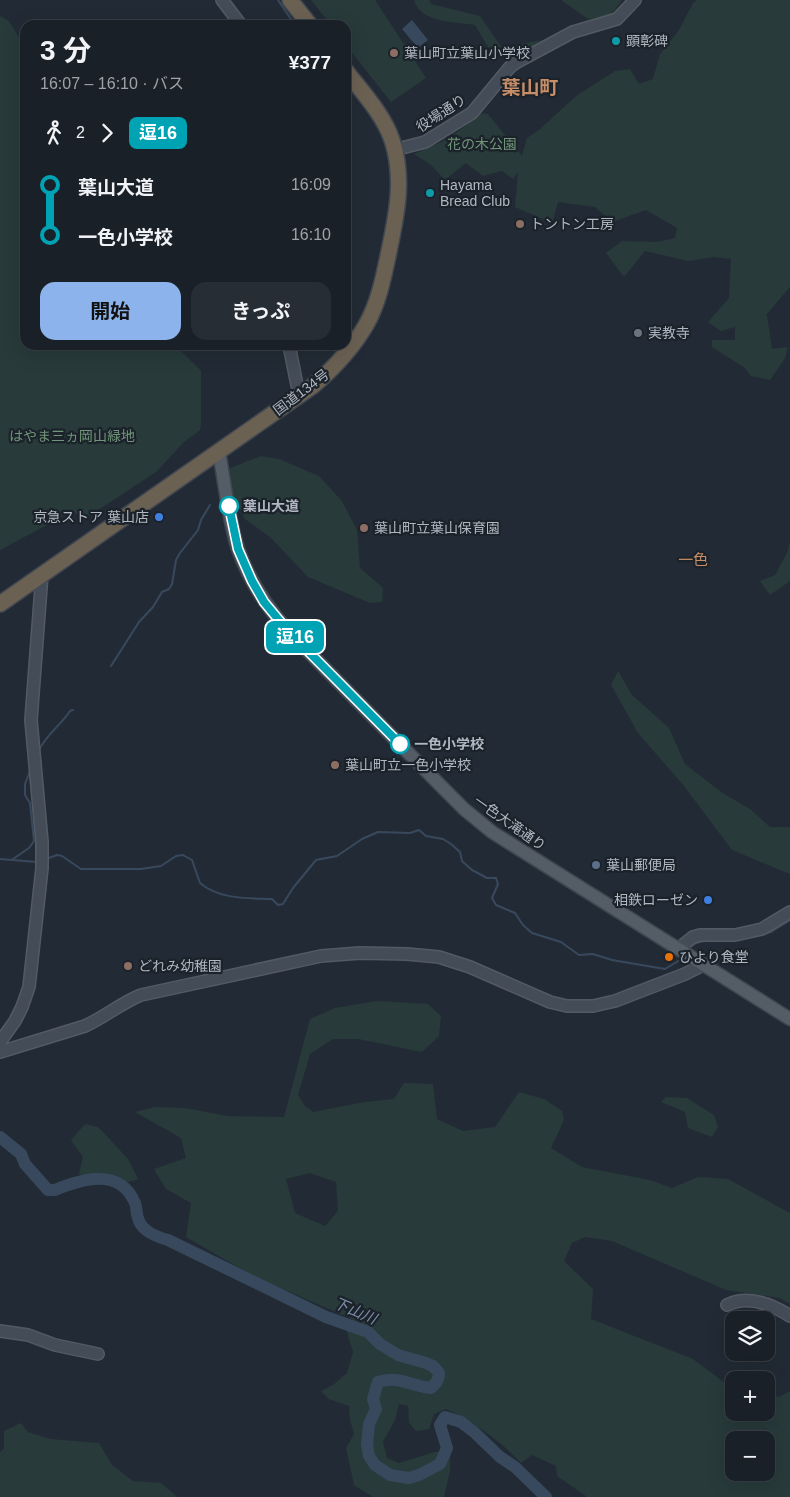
<!DOCTYPE html>
<html lang="ja">
<head>
<meta charset="utf-8">
<style>
	body { margin:0; font-family:Arial,"Noto Sans JP",sans-serif; background:#272d34; color:#f1f3f6; height:100vh; display:flex; flex-direction:column; font-size:19px; white-space:nowrap }
	* { box-sizing:border-box; margin:0 }
	p { font-size:16px; color:#9fa3a8 }
	.icon { flex:none; width:28px; height:28px; fill:none; stroke:currentColor; stroke-width:2; stroke-linecap:round; stroke-linejoin:round }
	.map { position:relative; flex:1; overflow:hidden }
	.side { position:absolute; left:20px; top:20px; width:331px; height:330px; display:flex; flex-direction:column; background:#1a2028; border-radius:15px; box-shadow:0 5px 20px #0002,0 0 0 1px #383e45 }
	.side>* { flex:none }
	.badge { padding:0 10px; border-radius:8px; font-size:18px; line-height:32px }
	.tools { position:absolute; left:725px; top:1311px; display:grid; gap:10px }
	.tools a { display:grid; place-items:center; width:50px; height:50px; border-radius:10px; background:#1a2028; box-shadow:0 5px 20px #0002,0 0 0 1px #383e45; font-size:25px }
	.map>.badge { position:absolute; translate:-50% -50%; box-shadow:0 0 0 2px #fff }
	.legs { display:flex; align-items:center; gap:8px; height:55px; padding:0 20px; font-size:16px }
	.legs p { margin-inline-start:auto }
	.head { display:flex; align-items:center; justify-content:space-between; height:85px; padding:0 20px }
	h1 { font-size:28px; font-weight:700; line-height:38px }
	.cta { display:flex; gap:10px; margin-top:auto; padding:10px 20px }
	.cta a { flex:1; height:58px; border-radius:15px; background:#8cb3eb; color:#111; font-size:20px; font-weight:700; line-height:58px; text-align:center }
	.cta a+a { background:#272d34; color:#f1f3f6 }
	ul { padding:0 20px; list-style:none }
	li { display:flex; align-items:center; gap:18px; height:50px; font-size:19px }
	li i { display:grid; place-items:center; width:8px; height:100%; margin:0 6px; background:currentColor }
	li i::after { content:''; width:12px; height:12px; margin:-6px; border:4px solid; border-radius:50%; background:#1a2028 }
	li p { margin-inline-start:auto }
	li:first-child i { background:linear-gradient(#0000 50%,currentColor 0) }
	li:last-child i { background:linear-gradient(currentColor 50%,#0000 0) }
	.map>svg:first-child { display:block }
	.green { fill:#283a3a; fill-rule:evenodd }
	.water { fill:#39495d }
	.lines { fill:none; stroke-linecap:round; stroke-linejoin:round }
	.stream { stroke:#39495d; stroke-width:2 }
	.river { stroke:#39495d; stroke-width:12 }
	.secondary-casing { stroke:#535a63; stroke-width:14 }
	.primary-casing { stroke:#3f464f; stroke-width:15 }
	.highway-casing { stroke:#404750; stroke-width:18 }
	.secondary { stroke:#444c58; stroke-width:11 }
	.primary { stroke:#545c66; stroke-width:12 }
	.highway { stroke:#6b6153; stroke-width:15 }
	.line-1-casing { stroke:#fff; stroke-width:11 }
	.line-1 { stroke:#00a3b4; stroke-width:8 }
	.culture-dot { fill:#0f9aa8; stroke:#1b222a; stroke-width:2 }
	.education-dot { fill:#8d6e63; stroke:#1b222a; stroke-width:2 }
	.worship-dot { fill:#6b7280; stroke:#1b222a; stroke-width:2 }
	.stop-1-dot { fill:#fff; stroke:#00a3b4; stroke-width:2.5 }
	.shop-dot { fill:#3f7fe0; stroke:#1b222a; stroke-width:2 }
	.service-dot { fill:#5c6f8a; stroke:#1b222a; stroke-width:2 }
	.food-dot { fill:#e8710a; stroke:#1b222a; stroke-width:2 }
	.labels { text-anchor:middle; stroke-width:4.5; stroke-linejoin:round; paint-order:stroke }
	.poi-label { font-size:14px; fill:#b0b7c2; stroke:#1b222a; text-anchor:start }
	.street-label { font-size:14px; fill:#b0b7c2; stroke:#1b222a }
	.park-label { font-size:14px; fill:#719679; stroke:#1b222a }
	.stop-label { font-size:14px; font-weight:bold; fill:#b0b7c2; stroke:#1b222a; text-anchor:start }
	.neighbourhood-label { font-size:15px; fill:#c78e67; stroke:#1b222a }
	.water-label { font-size:15px; font-style:italic; fill:#7b8fa8; stroke:#1b222a }
	.district-label { font-size:19px; font-weight:bold; fill:#c78e67; stroke:#1b222a }
</style>
</head>
<body>
<div class="map">
<svg width="790" height="1497" viewBox="0 0 790 1497">
	<rect width="100%" height="100%" fill="#222b35"/>
	<g class="green">
		<path d="M311 0H375L426 78 391 102 346 45V25H331Z"/>
		<path d="M414 0H429L431 4 480 16 502 48 541 40 517 57 493 55 475 25C456 22 420 23 414 0Z"/>
		<path d="M561 0H622L611 15 588 19Z"/>
		<path d="M697 0H790V287L766 315H767L772 349 788 347 785 358 770 380 751 376 745 368 712 347V340H735V327L721 331 708 322 729 298 731 259 714 257 688 261 645 251 624 277 606 253 622 241 657 242 675 238 677 228 646 210 612 222 595 207 558 202 552 223 515 207 518 172 513 179 502 171 483 176 466 163 445 180 431 165 414 154 448 139 482 113 488 114 522 156 527 138 540 129 576 96 615 71 630 69 639 84 653 79 660 54 679 30 693 3Z"/>
		<path d="M0 16C15 22 13 34 25 43V345H175L201 371V424L200 430 184 442 156 472 83 520 73 511 0 550Z"/>
		<path d="M261 456 279 459 319 476 342 501 357 530 360 568 383 588 382 602 370 603 308 577 270 537 245 519 231 492 230 468Z"/>
		<path d="M790 542V581L770 595 760 581 775 575 787 553Z"/>
		<path d="M618 671 632 695 669 728 685 764 721 792 750 809 770 827H790V874L732 850 684 786 638 733 611 685Z"/>
		<path d="M377 1001 428 1004 441 1016 439 1036 422 1052 358 1039H333L310 1054 298 1095 305 1106 313 1112 365 1102 394 1099 404 1083 433 1084 437 1119 463 1131 495 1127 519 1092 544 1099 562 1111 564 1120 551 1148 582 1167 650 1180 672 1188 698 1177 728 1179 790 1213V1304L780 1298 726 1290 612 1241 585 1237 572 1243 564 1261 593 1289 591 1319 693 1359 734 1390V1412H766V1395L779 1397 790 1391V1497H587L557 1476 556 1466 532 1455 521 1463C503 1443 470 1419 446 1409L434 1414 429 1429 416 1431 409 1423 408 1406 399 1404 395 1420 383 1442 387 1458 399 1463 435 1452 450 1451V1471L444 1497H373L354 1485 346 1448 354 1434 350 1420 349 1406 329 1399 321 1391 333 1385 347 1373 353 1352 347 1332 352 1319 255 1277 186 1237 191 1203 166 1189 154 1169 186 1158 181 1138 135 1112 155 1107 185 1108 227 1116 284 1117 310 1019 335 1008ZM310 1173 336 1182 338 1211 325 1226 295 1213 286 1179ZM734 1440H766V1472H734Z"/>
		<path d="M666 1097 687 1098 714 1115 718 1127 712 1137 688 1128 685 1112 661 1102Z"/>
		<path d="M85 1124 98 1127 103 1132 128 1159 138 1179C125 1186 92 1181 79 1174L83 1157 71 1140Z"/>
		<path d="M21 1423 28 1432 50 1439 99 1443 112 1465 133 1481 161 1483 177 1497H0V1452L4 1449V1431Z"/>
	</g>
	<path class="water" d="M412 20 428 40 418 48 402 29Z"/>
	<g class="lines">
		<g class="stream">
			<path d="M278 0 295 25"/>
			<path d="M111 666 139 622 153 607 162 592 169 589 172 584 176 560 180 553 198 530 201 520 210 505"/>
			<path d="M39 750C47 734 61 725 70 711L73 710"/>
			<path d="M0 859 37 862"/>
			<path d="M13 859 29 848 34 841 30 803 25 795V784L30 771"/>
			<path d="M46 859 57 855 62 856 81 869H141L161 866 176 856 183 855 192 860 200 883C220 900 249 898 272 899L278 905 283 904 293 888 316 860 337 856 362 839 378 832 410 833 419 830 426 836 443 839 451 844 460 852 462 861 472 870 487 878H496L498 884 492 898 496 905 515 913 523 925 532 933 561 942 579 955 593 954 612 960 665 969 680 960"/>
			<path d="M747 938 771 932 790 920"/>
			<path d="M688 948C701 937 717 942 732 941"/>
		</g>
		<path class="river" d="M0 1137 21 1154 25 1164 48 1190H55C82 1179 120 1167 135 1203 137 1208 136 1213 138 1218 141 1231 157 1237 168 1240L326 1317 368 1332 380 1344 398 1355 426 1363 433 1366 439 1373C439 1380 436 1383 431 1388 411 1386 398 1375 378 1382L373 1399 376 1409 369 1424 367 1445 369 1456 375 1465 390 1475 409 1478 419 1475 440 1464 447 1448 440 1425 445 1417 461 1422 474 1432 500 1457 515 1467 546 1497"/>
		<g class="secondary-casing">
			<g id="secondary">
				<path d="M222 0 241 25"/>
				<path d="M394 150 425 142 472 113 510 67 517 62 573 32 617 19 635 0"/>
				<path d="M289 345 299 395"/>
				<path d="M678 949 693 937 700 935H735L762 929 790 912"/>
				<path d="M0 1042 15 1021 22 1007 29 987 42 868V842L31 720 42 574"/>
				<path d="M0 1052 85 1026C105 1017 121 1003 141 995L321 956 360 953 407 954 439 957 470 967 550 1002 567 1006H593L615 1001 685 974 703 965"/>
				<path d="M727 1305C748 1294 771 1304 790 1316"/>
				<path d="M0 1331 28 1335 55 1345 98 1354"/>
			</g>
		</g>
		<g class="primary-casing">
			<path id="primary" d="M219 452C225 484 228 518 238 549 249 581 266 606 288 631L446 791 464 809 492 832 790 1019"/>
		</g>
		<g class="highway-casing">
			<g id="highway">
				<path d="M290 0 310 25"/>
				<path d="M0 604 314 385C335 367 352 349 366 325 378 304 383 280 388 256 396 218 405 179 392 140 383 114 363 93 346 71"/>
			</g>
		</g>
		<use href="#secondary" class="secondary"/>
		<use href="#primary" class="primary"/>
		<use href="#highway" class="highway"/>
	</g>
	<g class="lines">
		<g class="line-1-casing">
			<path id="line-1" d="M229 506 238 549 252 581 264 602 288 631 400 744"/>
		</g>
		<use href="#line-1" class="line-1"/>
	</g>
	<g class="culture-dot">
		<circle cx="616" cy="41" r="5"/>
		<circle cx="430" cy="193" r="5"/>
	</g>
	<g class="education-dot">
		<circle cx="394" cy="53" r="5"/>
		<circle cx="520" cy="224" r="5"/>
		<circle cx="364" cy="528" r="5"/>
		<circle cx="335" cy="765" r="5"/>
		<circle cx="128" cy="966" r="5"/>
	</g>
	<circle class="worship-dot" cx="638" cy="333" r="5"/>
	<g class="stop-1-dot">
		<circle cx="229" cy="506" r="9"/>
		<circle cx="400" cy="744" r="9"/>
	</g>
	<g class="shop-dot">
		<circle cx="159" cy="517" r="5"/>
		<circle cx="708" cy="900" r="5"/>
	</g>
	<circle class="service-dot" cx="596" cy="865" r="5"/>
	<circle class="food-dot" cx="669" cy="957" r="5"/>
	<g class="labels">
		<g class="poi-label">
			<text x="626" y="46">顕彰碑</text>
			<text x="404" y="58">葉山町立葉山小学校</text>
			<text x="440" y="190">Hayama<tspan x="440" dy="16">Bread Club</tspan></text>
			<text x="530" y="229">トントン工房</text>
			<text x="648" y="338">実教寺</text>
			<text x="149" y="522" text-anchor="end">京急ストア 葉山店</text>
			<text x="374" y="533">葉山町立葉山保育園</text>
			<text x="345" y="770">葉山町立一色小学校</text>
			<text x="606" y="870">葉山郵便局</text>
			<text x="698" y="905" text-anchor="end">相鉄ローゼン</text>
			<text x="679" y="962">ひより食堂</text>
			<text x="138" y="971">どれみ幼稚園</text>
		</g>
		<g class="street-label">
			<text transform="translate(441 113) rotate(-33)" y="5">役場通り</text>
			<text transform="translate(301 392) rotate(-37)" y="5">国道134号</text>
			<text transform="translate(510 823) rotate(35)" y="5">一色大滝通り</text>
		</g>
		<g class="park-label">
			<text x="482" y="149">花の木公園</text>
			<text x="72" y="441">はやま三ヵ岡山緑地</text>
		</g>
		<g class="stop-label">
			<text x="243" y="511">葉山大道</text>
			<text x="414" y="749">一色小学校</text>
		</g>
		<g class="neighbourhood-label">
			<text x="693" y="565">一色</text>
		</g>
		<g class="water-label">
			<text transform="translate(355 1311) rotate(23)" y="5">下山川</text>
		</g>
		<g class="district-label">
			<text x="530" y="94">葉山町</text>
		</g>
	</g>
</svg>
<div class="tools">
<a><svg class="icon" aria-label="layers" viewBox="0 0 24 24"><path d="M12 4l9 5-9 5-9-5zM3 14l9 5 9-5"/></svg></a>
<a>+</a>
<a>−</a>
</div>
<b class="badge" style="left:295px;top:637px;background:#00a3b4;color:#fff">逗16</b>
<section class="side">
<div class="head"><div><h1>3 分</h1><p>16:07 – 16:10 · バス</p></div><b>¥377</b></div>
<div class="legs"><svg class="icon" aria-label="walk" viewBox="0 0 24 24"><circle cx="13" cy="4" r="2"/><path d="M13 8l-2 6 4 7M11 14l-3 7M7 12l3-4h3l4 4"/></svg>2<svg class="icon" aria-label="forward" viewBox="0 0 24 24"><path d="M9 5l7 7-7 7"/></svg><b class="badge" style="background:#00a3b4;color:#fff">逗16</b></div>
<ul>
<li><i style="color:#00a3b4"></i><b>葉山大道</b><p>16:09</p></li>
<li><i style="color:#00a3b4"></i><b>一色小学校</b><p>16:10</p></li>
</ul>
<div class="cta"><a>開始</a><a>きっぷ</a></div>
</section>
</div>
</body>
</html>
